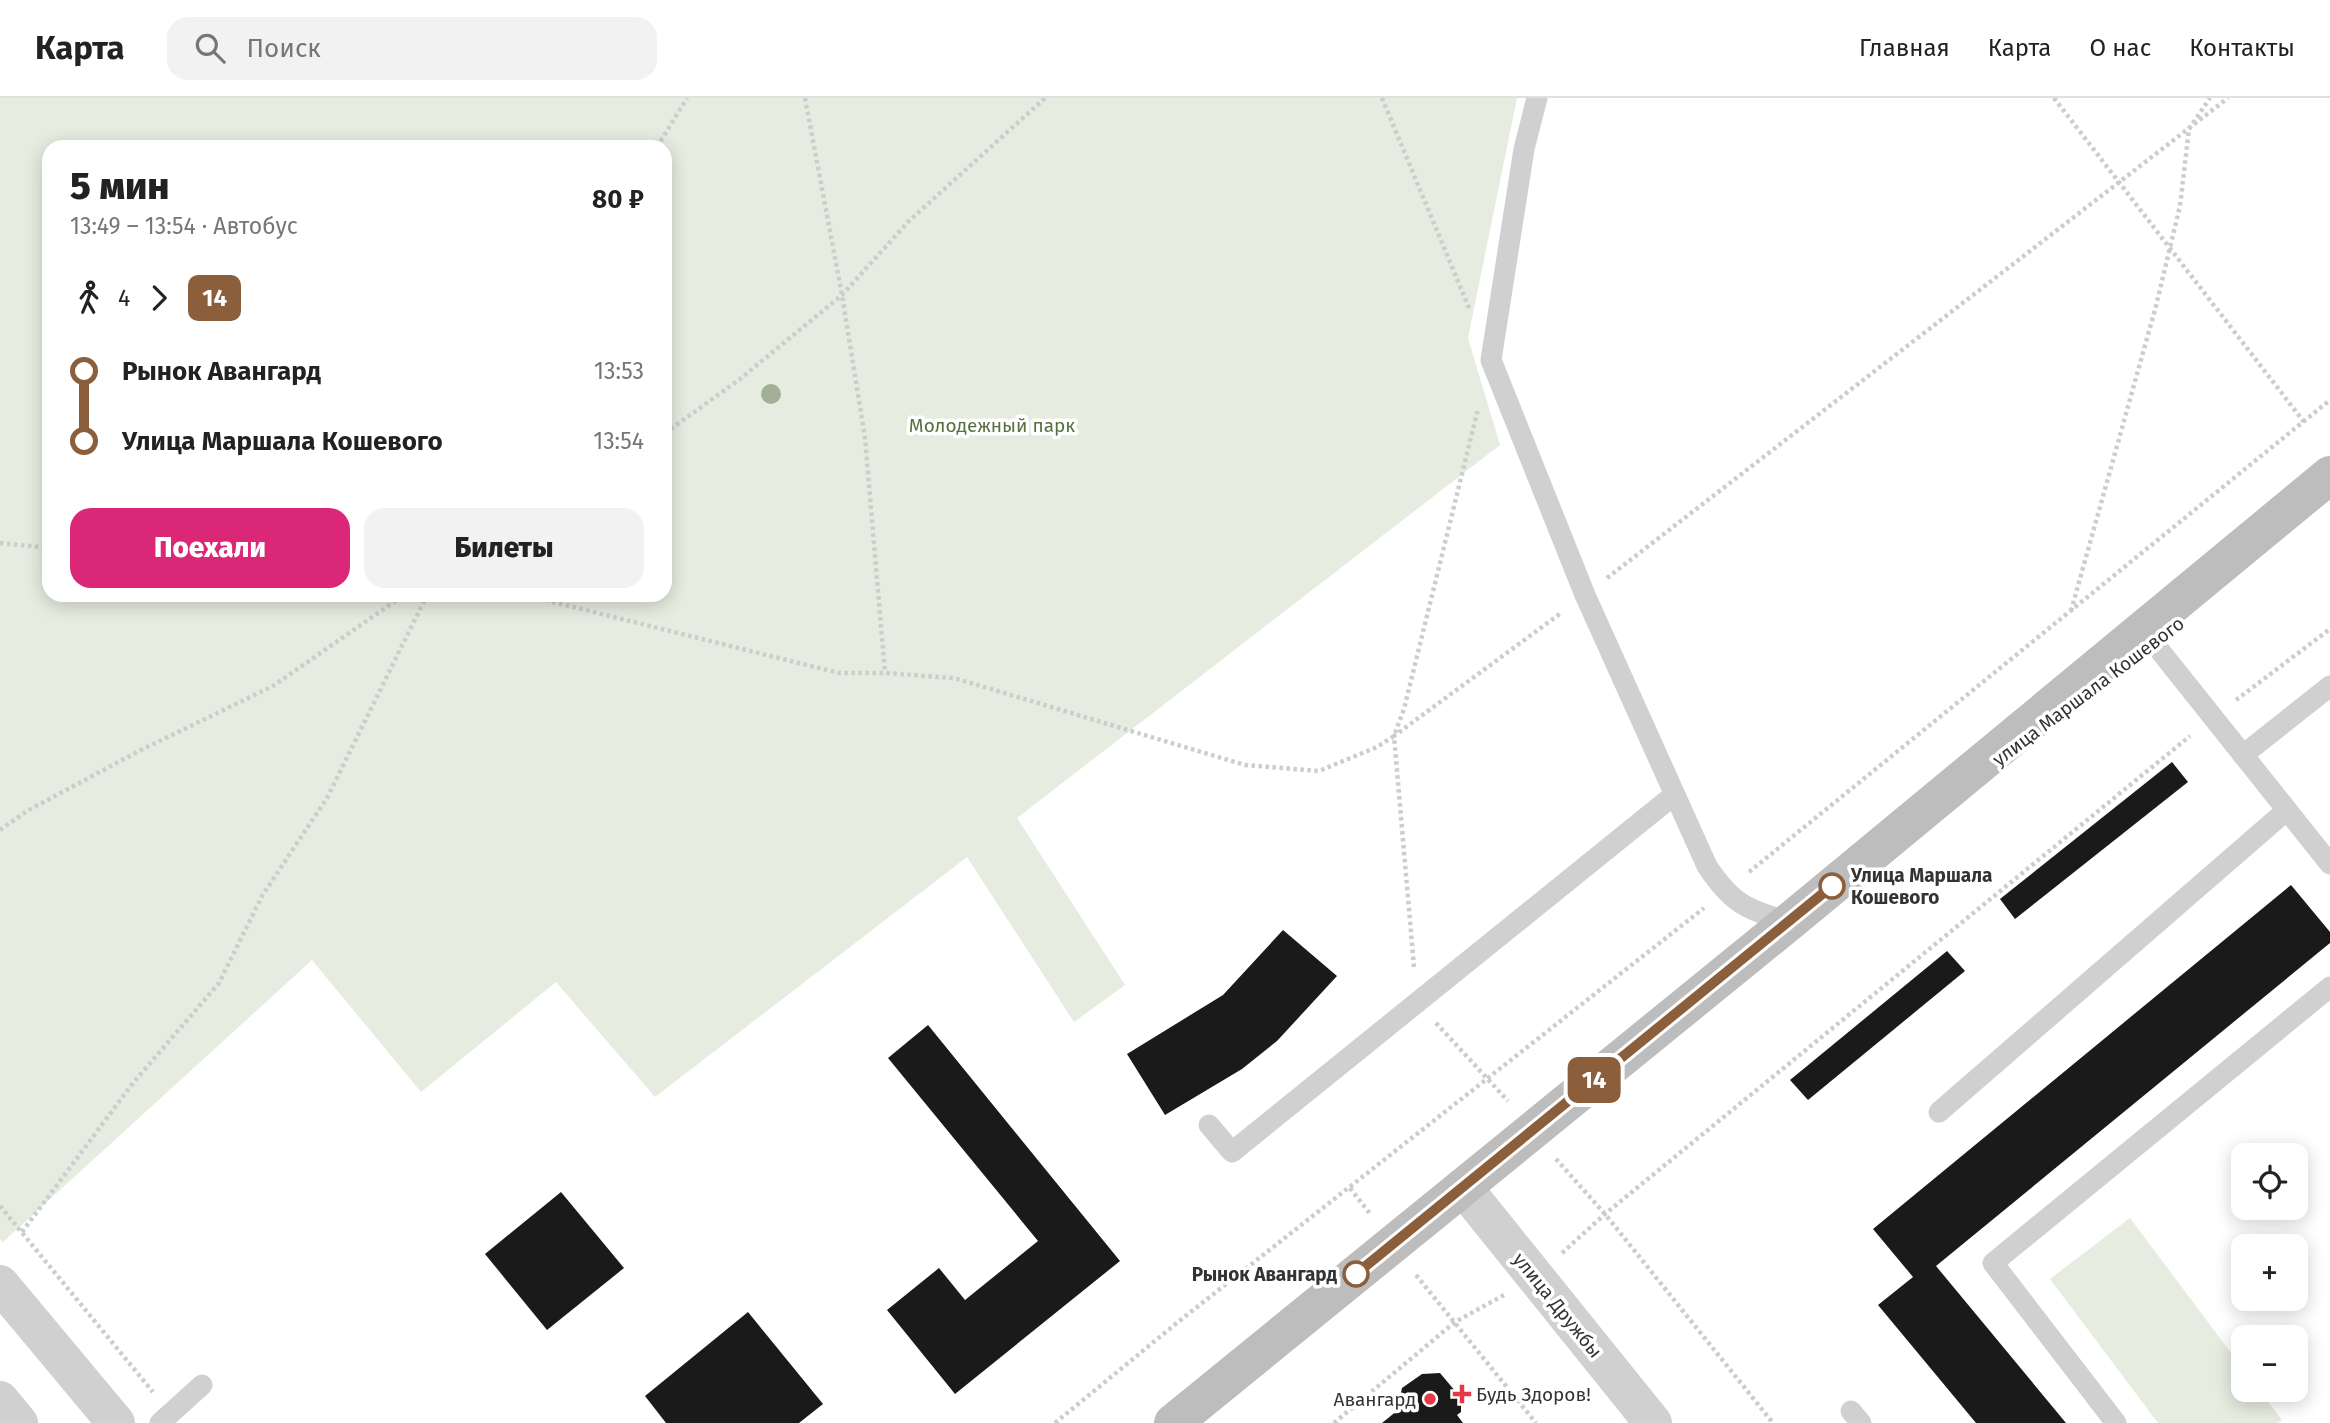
<!DOCTYPE html>
<html lang="ru">
<head>
<meta charset="utf-8">
<style>
	body { margin:0; font-family:"Fira Sans",sans-serif; background:#f2f2f2; color:#222; height:100vh; display:flex; flex-direction:column; font-size:26px; white-space:nowrap }
	* { box-sizing:border-box; margin:0 }
	p { font-size:23px; color:#767676 }
	.icon { flex:none; width:38px; height:38px; fill:none; stroke:currentColor; stroke-width:2; stroke-linecap:round; stroke-linejoin:round }
	.map { position:relative; flex:1; overflow:hidden }
	.drawer { position:absolute; left:42px; top:42px; width:630px; height:462px; display:flex; flex-direction:column; background:#fff; border-radius:21px; box-shadow:0 4px 18px #0003 }
	.drawer>* { flex:none }
	.badge { padding:0 14px; border-radius:10px; font-size:24px; line-height:46px }
	.tools { position:absolute; left:2231px; top:1045px; display:grid; gap:14px }
	.tools a { display:grid; place-items:center; width:77px; height:77px; border-radius:14px; background:#fff; box-shadow:0 4px 18px #0003; font-size:35px }
	.map>.badge { position:absolute; translate:-50% -50%; box-shadow:0 0 0 4px #fff }
	.legs { display:flex; align-items:center; gap:10px; height:77px; padding:0 28px; font-size:23px }
	.legs p { margin-inline-start:auto }
	.summary { display:flex; align-items:center; justify-content:space-between; height:119px; padding:0 28px }
	h1 { font-size:38px; font-weight:800; line-height:52px }
	.action { display:flex; gap:14px; margin-top:auto; padding:14px 28px }
	.action a { flex:1; height:80px; border-radius:21px; background:#db2777; color:#fff; font-size:28px; font-weight:800; line-height:80px; text-align:center }
	.action a+a { background:#f2f2f2; color:#222 }
	ul { padding:0 28px; list-style:none }
	li { display:flex; align-items:center; gap:24px; height:70px; font-size:26px }
	li i { display:grid; place-items:center; width:10px; height:100%; margin:0 9px; background:currentColor }
	li i::after { content:''; width:18px; height:18px; margin:-9px; border:5px solid; border-radius:50%; background:#fff }
	li p { margin-inline-start:auto }
	li:first-child i { background:linear-gradient(#0000 50%,currentColor 0) }
	li:last-child i { background:linear-gradient(currentColor 50%,#0000 0) }
	header { display:flex; align-items:center; gap:42px; box-sizing:border-box; height:98px; padding:0 35px; background:#fff; border-bottom:2px solid #e0e0e0 }
	header strong { font-size:33px }
	nav { display:flex; gap:38px; margin-inline-start:auto; font-size:24px }
	.search { width:490px; height:63px; background:#f2f2f2; display:flex; align-items:center; gap:18px; box-sizing:border-box; padding:0 24px; border-radius:21px; color:#767676; font-size:26px }
	.map>svg:first-child { display:block }
	.green { fill:#e6ecdf; fill-rule:evenodd }
	.building { fill:#1a1a1a }
	.lines { fill:none; stroke-linecap:round; stroke-linejoin:round }
	.path { stroke:#cdcdcd; stroke-width:4.5; stroke-dasharray:3.5 3.5; stroke-linecap:butt }
	.lane { stroke:#d0d0d0; stroke-width:21 }
	.street { stroke:#d0d0d0; stroke-width:38 }
	.secondary { stroke:#bdbdbd; stroke-width:38 }
	.tree { fill:#a2b095 }
	.line-1-casing { stroke:#fff; stroke-width:16 }
	.line-1 { stroke:#8b5e3c; stroke-width:10 }
	.stop-1-dot { fill:#fff; stroke:#8b5e3c; stroke-width:3.5 }
	.poi-dot { fill:#e63946; stroke:#fff; stroke-width:2.5 }
	.labels { text-anchor:middle; stroke-width:7; stroke-linejoin:round; paint-order:stroke }
	.park-label { font-size:19px; fill:#56703f; stroke:#fff }
	.street-label { font-size:19px; fill:#333; stroke:#fff }
	.stop-label { font-size:19px; font-weight:bold; fill:#333; stroke:#fff; text-anchor:start }
	.poi-label { font-size:19px; fill:#333; stroke:#fff; text-anchor:start }
</style>
</head>
<body>
<header>
<strong>Карта</strong>
<div class="search"><svg class="icon" aria-label="search" viewBox="0 0 24 24"><circle cx="10" cy="10" r="6"/><path d="M15 15l6 6"/></svg>Поиск</div>
<nav><a>Главная</a><a>Карта</a><a>О нас</a><a>Контакты</a></nav>
</header>
<div class="map">
<svg width="2330" height="1325" viewBox="0 0 2330 1325">
	<rect width="100%" height="100%" fill="#fff"/>
	<g class="green">
		<path d="M0 0H1517L1468 240 1500 347 1017 720 1125 887 1074 924 967 759 655 999 556 884 421 994 312 862 3 1144 0 1141ZM49 49H665V497H49Z"/>
		<path d="M2130 1120 2243 1271 2244 1292H2259L2282 1322 2277 1325H2158L2050 1181Z"/>
	</g>
	<g class="building">
		<path d="M2172 664 2188 684 2015 821 2000 801Z"/>
		<path d="M2291 787 2330 834V845L1936 1168 2066 1325H1976L1878 1207 1913 1179 1873 1131Z"/>
		<path d="M1283 832 1337 878 1277 943 1242 971 1165 1017 1127 956 1223 897Z"/>
		<path d="M1947 853 1965 873 1808 1002 1790 982Z"/>
		<path d="M928 927 1120 1163 955 1296 887 1212 939 1170 965 1202 1038 1143 888 960Z"/>
		<path d="M561 1094 624 1170 547 1232 485 1156Z"/>
		<path d="M748 1214 823 1306 799 1325H666L645 1298Z"/>
		<path d="M1440 1275 1461 1300V1314L1457 1317 1463 1325H1382L1403 1308 1399 1303 1402 1290 1422 1276Z"/>
	</g>
	<g class="lines">
		<g class="path">
			<path d="M805 0 842 197 865 340 885 575"/>
			<path d="M1382 0 1469 210"/>
			<path d="M2054 0 2304 324"/>
			<path d="M657 49 687 0"/>
			<path d="M665 335 740 281 842 197 909 123 1045 0"/>
			<path d="M0 445 49 450"/>
			<path d="M1607 480 2228 0"/>
			<path d="M525 497 839 575H885L954 580 1245 667 1319 673 1377 649 1394 638 1404 611 1478 311"/>
			<path d="M2071 513 2156 208 2180 108 2189 31 2210 0"/>
			<path d="M2236 602 2330 531"/>
			<path d="M0 732 27 713 139 653 273 588 404 497"/>
			<path d="M1749 774 2330 302"/>
			<path d="M1414 869 1394 638 1561 515"/>
			<path d="M1436 925 1508 1003"/>
			<path d="M1556 1061 1605 1116 1773 1325"/>
			<path d="M1350 1090 1371 1117"/>
			<path d="M0 1108 153 1294"/>
			<path d="M22 1134 133 985 219 885 262 798 327 700 427 497"/>
			<path d="M1562 1155 1605 1116 2190 638"/>
			<path d="M1416 1177 1536 1325"/>
			<path d="M1055 1325 1178 1224 1704 810"/>
			<path d="M1334 1325 1455 1224 1504 1197"/>
		</g>
		<g class="lane">
			<path d="M1537 0 1524 51 1491 262 1585 497 1707 768C1732 806 1746 811 1789 824"/>
			<path d="M2153 544 2330 766"/>
			<path d="M2243 657 2330 588"/>
			<path d="M1939 1014 2287 712"/>
			<path d="M1209 1027 1232 1054 1674 697"/>
			<path d="M1851 1313 1861 1325"/>
			<path d="M160 1325 202 1287"/>
			<path d="M2116 1325 1993 1165 2330 889"/>
		</g>
		<g class="street">
			<path d="M1463 1089 1653 1325"/>
			<path d="M0 1186 116 1325"/>
			<path d="M0 1302 19 1325"/>
		</g>
		<path class="secondary" d="M1173 1325 1789 824 2330 377"/>
	</g>
	<circle class="tree" cx="771" cy="296" r="10"/>
	<g class="lines">
		<g class="line-1-casing">
			<path id="line-1" d="M1356 1176 1832 788"/>
		</g>
		<use href="#line-1" class="line-1"/>
	</g>
	<g class="stop-1-dot">
		<circle cx="1832" cy="788" r="12"/>
		<circle cx="1356" cy="1176" r="12"/>
	</g>
	<g class="poi-dot">
		<path d="M1458.5 1285.5h7v7h7v7h-7v7h-7v-7h-7v-7h7z"/>
		<circle cx="1430" cy="1301" r="7"/>
	</g>
	<g class="labels">
		<g class="park-label">
			<text x="992" y="334">Молодежный парк</text>
		</g>
		<g class="street-label">
			<text transform="translate(2088 593) rotate(-37)" y="7">улица Маршала Кошевого</text>
			<text transform="translate(1558 1207) rotate(51)" y="7">улица Дружбы</text>
		</g>
		<g class="stop-label">
			<text x="1851" y="784">Улица Маршала<tspan x="1851" dy="22">Кошевого</tspan></text>
			<text x="1337" y="1183" text-anchor="end">Рынок Авангард</text>
		</g>
		<g class="poi-label">
			<text x="1476" y="1303">Будь Здоров!</text>
			<text x="1416" y="1308" text-anchor="end">Авангард</text>
		</g>
	</g>
</svg>
<div class="tools">
<a><svg class="icon" aria-label="locate" viewBox="0 0 24 24"><circle cx="12" cy="12" r="6"/><path d="M12 2v4M12 18v4M2 12h4M18 12h4"/></svg></a>
<a>+</a>
<a>−</a>
</div>
<b class="badge" style="left:1594px;top:982px;background:#8b5e3c;color:#fff">14</b>
<section class="drawer">
<div class="summary"><div><h1>5 мин</h1><p>13:49 – 13:54 · Автобус</p></div><b>80 ₽</b></div>
<div class="legs"><svg class="icon" aria-label="walk" viewBox="0 0 24 24"><circle cx="13" cy="4" r="2"/><path d="M13 8l-2 6 4 7M11 14l-3 7M7 12l3-4h3l4 4"/></svg>4<svg class="icon" aria-label="forward" viewBox="0 0 24 24"><path d="M9 5l7 7-7 7"/></svg><b class="badge" style="background:#8b5e3c;color:#fff">14</b></div>
<ul>
<li><i style="color:#8b5e3c"></i><b>Рынок Авангард</b><p>13:53</p></li>
<li><i style="color:#8b5e3c"></i><b>Улица Маршала Кошевого</b><p>13:54</p></li>
</ul>
<div class="action"><a>Поехали</a><a>Билеты</a></div>
</section>
</div>
</body>
</html>
